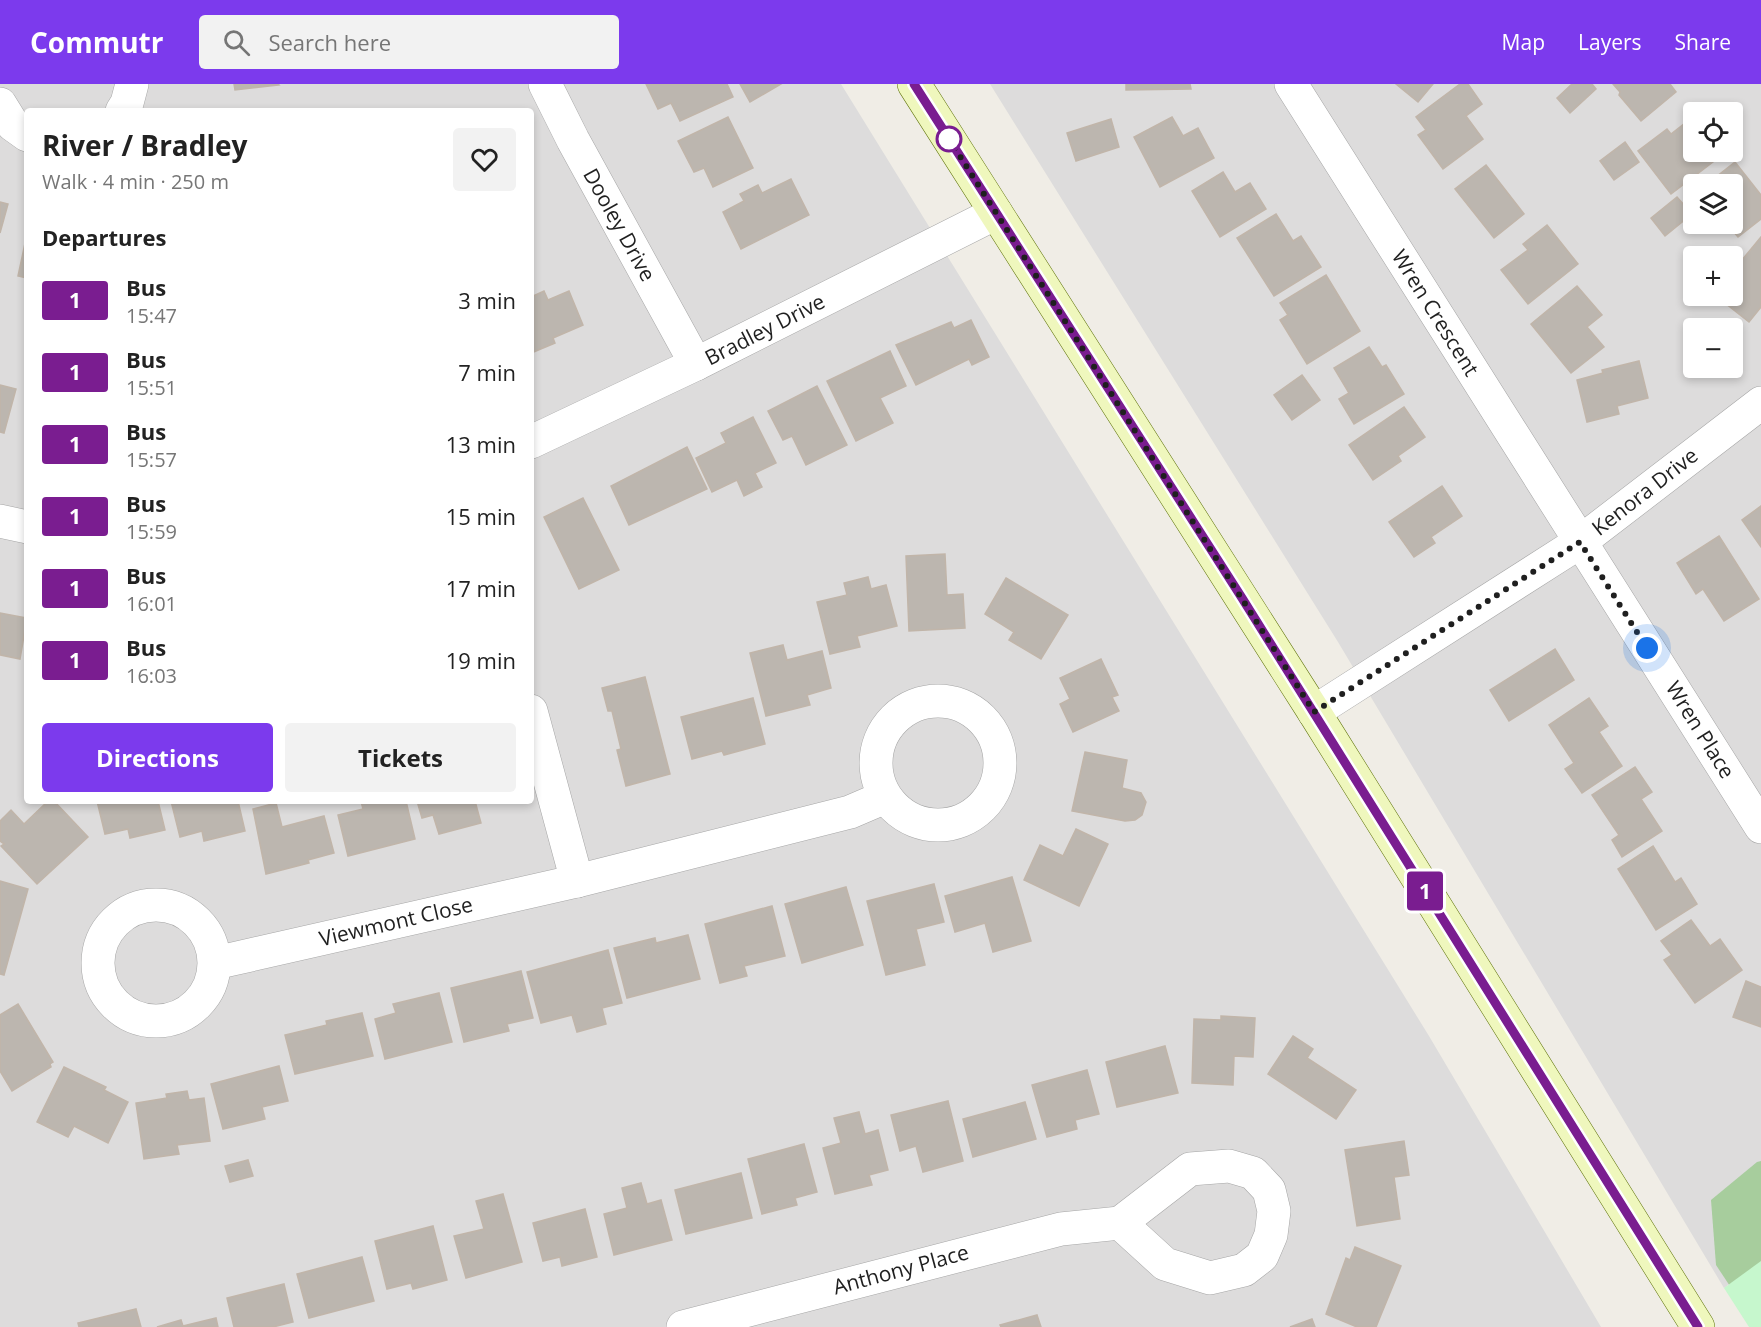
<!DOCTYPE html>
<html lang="en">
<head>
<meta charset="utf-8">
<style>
	body { margin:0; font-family:"Open Sans",sans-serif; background:#f2f2f2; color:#222; height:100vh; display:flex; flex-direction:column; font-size:22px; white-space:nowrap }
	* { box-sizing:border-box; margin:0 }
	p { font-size:20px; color:#767676 }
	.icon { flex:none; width:33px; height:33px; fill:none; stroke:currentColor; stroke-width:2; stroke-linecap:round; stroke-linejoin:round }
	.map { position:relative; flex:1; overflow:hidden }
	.details { position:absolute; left:24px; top:24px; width:510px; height:696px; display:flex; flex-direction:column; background:#fff; border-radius:6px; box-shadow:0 3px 9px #0003 }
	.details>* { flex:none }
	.badge { padding:0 12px; border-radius:4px; font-size:21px; line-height:39px }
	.tools { position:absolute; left:1683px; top:18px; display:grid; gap:12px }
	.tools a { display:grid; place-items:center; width:60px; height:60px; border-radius:6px; background:#fff; box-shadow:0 3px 9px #0003; font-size:30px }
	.you { position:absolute; width:30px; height:30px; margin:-15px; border:4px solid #fff; border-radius:50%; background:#1a73e8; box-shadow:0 0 0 9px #1a73e833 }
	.map>.badge { position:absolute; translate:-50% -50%; box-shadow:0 0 0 3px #fff }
	h2 { padding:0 18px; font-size:22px; line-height:54px }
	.round { display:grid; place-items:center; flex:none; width:63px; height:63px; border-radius:6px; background:#f2f2f2 }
	.overview { display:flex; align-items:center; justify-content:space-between; height:102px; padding:0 18px }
	h1 { font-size:28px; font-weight:700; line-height:45px }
	.cta { display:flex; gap:12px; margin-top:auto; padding:12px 18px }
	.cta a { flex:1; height:69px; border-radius:6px; background:#7c3aed; color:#fff; font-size:24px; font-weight:700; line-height:69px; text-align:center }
	.cta a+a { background:#f2f2f2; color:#222 }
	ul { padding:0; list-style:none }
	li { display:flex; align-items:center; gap:18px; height:72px; padding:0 18px }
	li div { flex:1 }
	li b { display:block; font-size:22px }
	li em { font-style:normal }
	li .badge { min-width:66px; font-weight:700; text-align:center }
	header { display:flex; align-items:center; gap:36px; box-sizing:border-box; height:84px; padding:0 30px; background:#7c3aed; color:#fff }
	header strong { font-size:28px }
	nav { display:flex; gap:33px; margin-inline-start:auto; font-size:21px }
	.search { width:420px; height:54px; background:#f2f2f2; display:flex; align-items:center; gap:15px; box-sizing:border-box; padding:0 21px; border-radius:6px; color:#767676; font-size:22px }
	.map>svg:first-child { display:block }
	.residential { fill:#dddcdc; fill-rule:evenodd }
	.forest { fill:#a7cd9d }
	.park { fill:#c6f7cd }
	.building { fill:#bcb6af; stroke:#c1b5a9; stroke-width:1.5 }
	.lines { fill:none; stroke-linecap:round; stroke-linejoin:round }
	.street-casing { stroke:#a6a6a6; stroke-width:34 }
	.secondary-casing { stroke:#5f730a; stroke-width:34 }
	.street { stroke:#fff; stroke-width:33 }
	.secondary { stroke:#eff7bd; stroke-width:33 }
	.line-casing { stroke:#fff; stroke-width:14 }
	.line { stroke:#7a1d90; stroke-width:9 }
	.walk { stroke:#1f1f1f; stroke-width:6; stroke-dasharray:0 10.8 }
	.stop-dot { fill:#fff; stroke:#7a1d90; stroke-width:3 }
	.labels { text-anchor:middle; stroke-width:4.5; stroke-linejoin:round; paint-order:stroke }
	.street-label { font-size:21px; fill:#1f1f1f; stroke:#fff }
</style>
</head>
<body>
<header>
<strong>Commutr</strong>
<div class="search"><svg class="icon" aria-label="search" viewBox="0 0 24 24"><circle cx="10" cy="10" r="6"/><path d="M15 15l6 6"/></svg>Search here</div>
<nav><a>Map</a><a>Layers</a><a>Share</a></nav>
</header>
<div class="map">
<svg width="1761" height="1243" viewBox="0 0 1761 1243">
	<rect width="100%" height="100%" fill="#f0ede6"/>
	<g class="residential">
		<path d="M0 0H841L1429 952 1601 1243H0ZM27 27H531V717H27Z"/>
		<path d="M990 0H1761V1177L1724 1204 1338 558ZM1694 28H1732V68H1694ZM1694 100H1732V140H1694ZM1694 172H1732V212H1694ZM1694 244H1732V284H1694Z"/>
	</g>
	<path class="forest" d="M1761 1077V1243H1757L1716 1181 1711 1116 1757 1078Z"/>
	<path class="park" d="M1761 1177V1243H1749L1724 1204Z"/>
	<g class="building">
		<path d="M234 0H278L279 1 235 6Z"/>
		<path d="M646 0H727L733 13 680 37 671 19 658 25Z"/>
		<path d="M740 0H781L750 18Z"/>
		<path d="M1126 0H1190L1191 5 1126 6Z"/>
		<path d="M1396 0H1433L1418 18Z"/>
		<path d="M1460 0H1468L1482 20 1466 32 1483 55 1443 85 1418 51 1426 46 1416 33Z"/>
		<path d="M1572 0H1592L1596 5 1570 29 1557 14Z"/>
		<path d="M1613 0H1670L1676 8 1641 37 1619 11 1620 8Z"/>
		<path d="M1694 32V68H1726L1671 110 1638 67 1667 45 1671 50Z"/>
		<path d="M728 33 753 84 713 103 704 84 694 88 678 57Z"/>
		<path d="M1172 33 1183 52 1198 44 1214 74 1160 103 1134 53Z"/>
		<path d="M1111 35 1119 63 1076 77 1067 49Z"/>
		<path d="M1625 58 1639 78 1614 96 1600 77Z"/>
		<path d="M1735 78 1761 111V135L1738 153 1727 140H1732V100H1707Z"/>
		<path d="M1486 81 1524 130 1494 154 1455 105Z"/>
		<path d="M1223 88 1235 108 1250 99 1266 125 1220 153 1192 107Z"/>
		<path d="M791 95 809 131 741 165 723 128 744 117 740 110 758 101 762 109Z"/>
		<path d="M1677 113 1692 130 1665 152 1651 134Z"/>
		<path d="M0 118 8 120 0 149Z"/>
		<path d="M1276 130 1293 157 1301 152 1321 183 1274 212 1237 154Z"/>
		<path d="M1547 141 1578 180 1528 220 1501 186 1528 166 1523 160Z"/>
		<path d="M27 150V194L18 192Z"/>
		<path d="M1761 153V223L1749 238 1716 212H1732V188Z"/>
		<path d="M1326 191 1360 247 1307 280 1280 236 1288 231 1280 219Z"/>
		<path d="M1577 202 1602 231 1587 243 1604 263 1571 289 1531 240Z"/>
		<path d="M544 207 548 216 569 207 583 241 553 254 555 259 531 269V213Z"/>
		<path d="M971 236 989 273 972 281 969 275 916 301 896 261 951 238 954 244Z"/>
		<path d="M1369 263 1382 283 1386 281 1404 310 1354 340 1339 315 1349 309 1334 284Z"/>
		<path d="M890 267 906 302 880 314 893 339 856 357 827 297Z"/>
		<path d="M1639 277 1648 314 1617 322 1619 330 1587 338 1577 296 1603 289 1602 286Z"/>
		<path d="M1302 291 1320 316 1292 336 1274 311Z"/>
		<path d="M0 301 16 305 4 349 0 348Z"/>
		<path d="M817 302 847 361 806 381 792 352 783 356 768 327Z"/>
		<path d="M1404 323 1425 353 1398 372 1401 377 1373 396 1349 361Z"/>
		<path d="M753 333 776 379 755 389 762 403 744 412 737 396 712 408 696 374 726 359 721 349Z"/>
		<path d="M687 363 707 405 629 441 611 402Z"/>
		<path d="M1442 402 1462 432 1431 453 1435 459 1414 473 1389 438Z"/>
		<path d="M583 414 619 486 579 505 544 433Z"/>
		<path d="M1761 422V463L1742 436Z"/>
		<path d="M1719 452 1759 515 1724 537 1703 505 1696 510 1677 479Z"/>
		<path d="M945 470 947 511 963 510 965 544 909 547 906 472Z"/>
		<path d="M868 493 871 505 886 501 897 542 857 552 860 563 830 570 817 518 847 511 844 499Z"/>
		<path d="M1006 494 1068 531 1041 575 1009 556 1014 548 985 530Z"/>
		<path d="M0 529 27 534 20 575 0 571Z"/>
		<path d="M783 561 787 576 822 567 831 604 807 611 810 621 766 632 750 569Z"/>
		<path d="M1555 565 1574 596 1509 637 1490 606Z"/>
		<path d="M1101 575 1118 611 1112 613 1119 627 1073 648 1060 620 1070 615 1060 594Z"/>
		<path d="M645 593 670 690 626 702 617 666 621 665 612 627H608L602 604Z"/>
		<path d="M753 614 765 660 724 671 722 667 692 675 681 633Z"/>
		<path d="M1589 614 1608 642 1599 648 1622 682 1582 709 1565 685 1574 679 1549 641Z"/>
		<path d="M1085 668 1127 676 1122 704 1141 709 1146 718 1142 731 1135 736 1125 737 1072 727Z"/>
		<path d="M1635 683 1652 708 1641 715 1662 747 1622 773 1612 756 1619 751 1592 711Z"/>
		<path d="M48 717H54L88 753 37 800 1 762 4 760 0 757V737L11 726 24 740Z"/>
		<path d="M97 717H158L165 746 130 754 128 745 105 750Z"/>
		<path d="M171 717H238L245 747 204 757 202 747 180 753Z"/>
		<path d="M361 717H406L415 755 348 772 338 731 363 725Z"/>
		<path d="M417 717H475L481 739 439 750 433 731 422 734Z"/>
		<path d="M276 719 282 743 324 732 334 769 308 776 309 779 266 790 253 725Z"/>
		<path d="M1076 745 1108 760 1079 822 1024 796 1040 761 1063 772Z"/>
		<path d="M1653 762 1675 798 1681 794 1697 820 1656 846 1618 785Z"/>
		<path d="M1012 793 1031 857 993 868 985 839 955 848 945 812Z"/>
		<path d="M0 797 28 805 4 891 0 890Z"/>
		<path d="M934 800 944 838 916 845 925 881 886 891 867 817Z"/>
		<path d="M846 803 863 861 802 879 785 820Z"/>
		<path d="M772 822 785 872 744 882 747 892 720 899 705 840Z"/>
		<path d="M1691 836 1710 862 1720 855 1742 886 1695 919 1664 876 1672 871 1661 857Z"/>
		<path d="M688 851 700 895 627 914 614 864 655 854 656 859Z"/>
		<path d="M608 866 622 919 602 924 606 940 577 948 572 931 541 939 527 888Z"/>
		<path d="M521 887 533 934 507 940 509 947 464 958 451 904Z"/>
		<path d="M1746 897 1761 903V943L1733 933Z"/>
		<path d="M439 909 452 958 385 975 375 935 396 929 393 920Z"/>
		<path d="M18 920 53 978 50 980 51 983 12 1007 0 987V931Z"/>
		<path d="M362 929 373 972 295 990 285 951 327 941 326 937Z"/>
		<path d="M1221 932 1255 934 1253 973 1234 972 1233 1001 1192 999 1194 935 1221 936Z"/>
		<path d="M1293 952 1313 965 1307 974 1356 1006 1336 1035 1268 990Z"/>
		<path d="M1165 962 1178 1009 1117 1023 1106 978Z"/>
		<path d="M279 982 288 1017 262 1023 265 1035 223 1045 211 1000Z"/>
		<path d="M64 983 106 1003 104 1006 128 1018 108 1059 74 1042 68 1053 37 1038Z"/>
		<path d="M1087 986 1099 1030 1075 1036 1077 1045 1047 1053 1032 1001Z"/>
		<path d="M187 1007 189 1016 204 1014 210 1057 177 1061 179 1070 144 1075 136 1019 167 1014 166 1010Z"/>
		<path d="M948 1017 963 1077 923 1088 916 1062 900 1067 891 1031Z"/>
		<path d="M1025 1018 1036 1055 973 1073 963 1035Z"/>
		<path d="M859 1028 865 1050 878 1046 888 1086 869 1091 872 1101 835 1110 823 1064 841 1059 834 1034Z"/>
		<path d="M1404 1057 1409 1091 1394 1093 1400 1135 1357 1142 1345 1066Z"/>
		<path d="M804 1060 817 1108 795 1114 797 1121 762 1130 748 1075Z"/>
		<path d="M248 1076 253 1092 230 1098 225 1082Z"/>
		<path d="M741 1089 752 1134 686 1150 675 1106Z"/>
		<path d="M641 1099 647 1120 661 1116 672 1156 614 1171 604 1130 627 1124 622 1104Z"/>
		<path d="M503 1110 522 1178 466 1194 454 1152 484 1145 476 1117Z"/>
		<path d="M585 1125 597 1173 562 1182 560 1173 543 1177 533 1139Z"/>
		<path d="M433 1142 447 1196 413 1205 411 1199 387 1205 375 1157Z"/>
		<path d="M1355 1163 1401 1182 1376 1243H1357L1326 1230 1346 1174 1350 1176Z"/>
		<path d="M362 1173 374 1217 309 1234 297 1190Z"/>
		<path d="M284 1200 293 1238 273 1243H234L227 1214Z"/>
		<path d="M136 1225 141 1243H79L78 1239Z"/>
		<path d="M1037 1231 1041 1243H1001L1000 1241Z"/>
		<path d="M216 1234 218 1243H157L181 1236 183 1242Z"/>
		<path d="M1312 1235 1315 1243H1290Z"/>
	</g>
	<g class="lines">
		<g class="street-casing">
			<g id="street">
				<path d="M545 0 573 56 696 280"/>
				<path d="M1291 0 1761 743"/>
				<path d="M0 20 13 41 27 51"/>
				<path d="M122 27 127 19 132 0"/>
				<path d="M531 358 696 280 996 129"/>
				<path d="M0 437 27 443"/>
				<circle cx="938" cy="679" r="62"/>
				<path d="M531 627 577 797"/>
				<path d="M1314 628 1580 458 1761 319"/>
				<circle cx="156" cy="879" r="58"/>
				<path d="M215 879 577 797 850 728 885 713"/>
				<path d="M683 1243 1061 1145 1120 1139 1190 1085 1229 1082 1253 1089 1269 1106 1274 1127 1271 1151 1262 1172 1244 1186 1210 1194 1165 1180 1120 1139"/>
			</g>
		</g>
		<g class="secondary-casing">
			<path id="secondary" d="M914 0 1314 628 1698 1243"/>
		</g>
		<use href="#street" class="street"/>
		<use href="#secondary" class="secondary"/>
	</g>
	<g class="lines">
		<g class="line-casing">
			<path id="line" d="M914 0 1242 514 1698 1243"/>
		</g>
		<use href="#line" class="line"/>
		<path class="walk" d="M949 55 1314 628 1580 458 1647 564"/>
	</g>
	<circle class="stop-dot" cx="949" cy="55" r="12"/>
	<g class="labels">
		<g class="street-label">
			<text transform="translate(619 141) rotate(61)" y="7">Dooley Drive</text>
			<text transform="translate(1435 229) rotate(58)" y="7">Wren Crescent</text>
			<text transform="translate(765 246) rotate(-27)" y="7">Bradley Drive</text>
			<text transform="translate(1645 408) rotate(-38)" y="7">Kenora Drive</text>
			<text transform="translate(1700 646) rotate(58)" y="7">Wren Place</text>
			<text transform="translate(396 838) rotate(-13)" y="7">Viewmont Close</text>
			<text transform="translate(901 1186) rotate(-15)" y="7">Anthony Place</text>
		</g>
	</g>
</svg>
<div class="tools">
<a><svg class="icon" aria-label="locate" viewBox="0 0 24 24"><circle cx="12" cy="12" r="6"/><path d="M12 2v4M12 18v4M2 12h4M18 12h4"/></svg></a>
<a><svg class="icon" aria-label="layers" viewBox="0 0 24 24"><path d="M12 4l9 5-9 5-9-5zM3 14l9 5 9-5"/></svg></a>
<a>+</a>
<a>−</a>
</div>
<div class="you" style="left:1647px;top:564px"></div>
<b class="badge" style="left:1425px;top:807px;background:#7a1d90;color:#fff">1</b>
<section class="details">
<div class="overview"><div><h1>River / Bradley</h1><p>Walk · 4 min · 250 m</p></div><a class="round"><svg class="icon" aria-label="heart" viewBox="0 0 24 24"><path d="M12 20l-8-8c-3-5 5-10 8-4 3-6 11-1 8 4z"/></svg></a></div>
<h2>Departures</h2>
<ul>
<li><span class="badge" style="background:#7a1d90;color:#fff">1</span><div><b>Bus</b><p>15:47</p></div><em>3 min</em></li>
<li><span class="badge" style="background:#7a1d90;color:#fff">1</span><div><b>Bus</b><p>15:51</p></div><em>7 min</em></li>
<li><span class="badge" style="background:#7a1d90;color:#fff">1</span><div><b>Bus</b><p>15:57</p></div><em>13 min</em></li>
<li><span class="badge" style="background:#7a1d90;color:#fff">1</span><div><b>Bus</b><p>15:59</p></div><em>15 min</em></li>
<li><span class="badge" style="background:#7a1d90;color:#fff">1</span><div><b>Bus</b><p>16:01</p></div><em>17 min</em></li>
<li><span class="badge" style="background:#7a1d90;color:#fff">1</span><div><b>Bus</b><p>16:03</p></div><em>19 min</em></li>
</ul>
<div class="cta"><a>Directions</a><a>Tickets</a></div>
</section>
</div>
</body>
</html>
